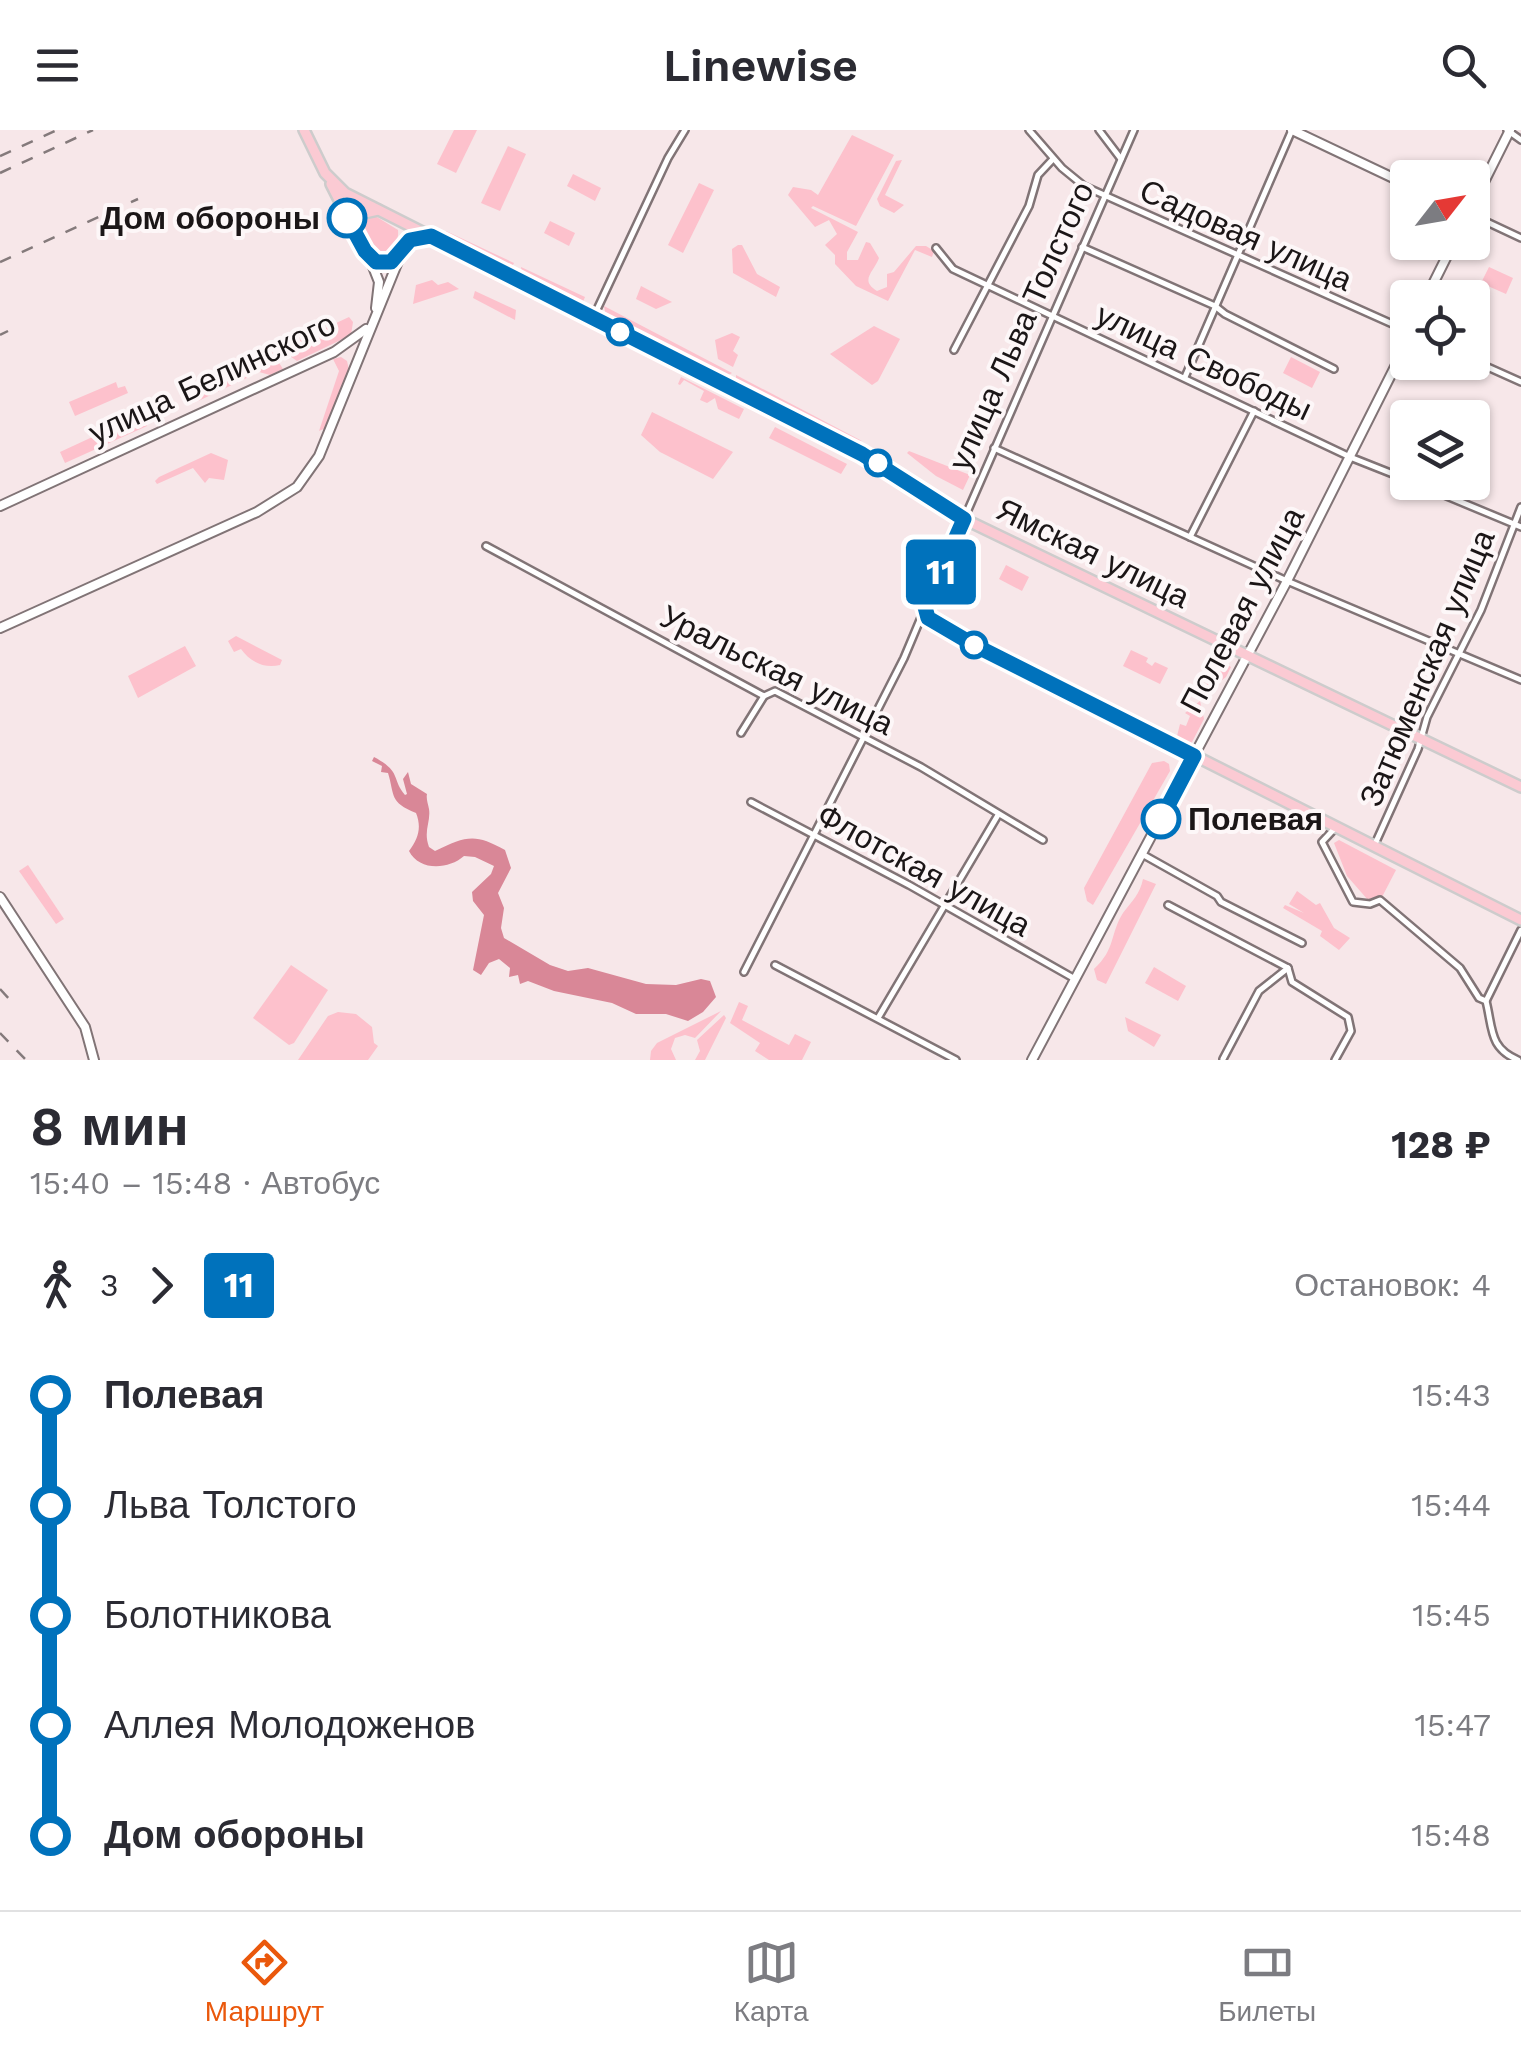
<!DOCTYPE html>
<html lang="ru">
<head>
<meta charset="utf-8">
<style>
	body { margin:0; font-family:"Work Sans",sans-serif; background:#f2f2f3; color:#2b2b33; height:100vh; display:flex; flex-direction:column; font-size:38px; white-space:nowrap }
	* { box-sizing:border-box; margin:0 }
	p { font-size:32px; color:#7c7c81 }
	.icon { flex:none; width:55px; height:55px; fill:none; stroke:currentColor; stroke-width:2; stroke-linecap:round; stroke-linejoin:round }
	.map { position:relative; height:930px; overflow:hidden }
	.sheet { display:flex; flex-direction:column; background:#fff; flex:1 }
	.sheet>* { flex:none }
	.badge { padding:0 20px; border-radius:8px; font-size:35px; line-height:65px }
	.needle { width:65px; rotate:59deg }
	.buttons { position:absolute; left:1390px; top:30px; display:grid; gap:20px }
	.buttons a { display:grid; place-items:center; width:100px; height:100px; border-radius:10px; background:#fff; box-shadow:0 2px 8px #0004; font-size:50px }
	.map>.badge { position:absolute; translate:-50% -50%; box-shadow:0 0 0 5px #fff }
	.legs { display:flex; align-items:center; gap:15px; height:110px; padding:0 30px; font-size:32px }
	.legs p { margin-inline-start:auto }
	.head { display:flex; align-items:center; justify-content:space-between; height:170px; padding:0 30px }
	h1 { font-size:55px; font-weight:600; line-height:75px }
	ul { padding:0 30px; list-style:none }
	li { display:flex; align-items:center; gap:35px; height:110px; font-size:38px }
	li i { display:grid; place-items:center; width:15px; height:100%; margin:0 12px; background:currentColor }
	li i::after { content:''; width:25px; height:25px; margin:-12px; border:8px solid; border-radius:50%; background:#fff }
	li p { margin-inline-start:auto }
	li:first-child i { background:linear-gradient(#0000 50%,currentColor 0) }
	li:last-child i { background:linear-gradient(currentColor 50%,#0000 0) }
	header { display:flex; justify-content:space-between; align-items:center; height:130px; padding:0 30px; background:#fff; font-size:45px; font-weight:600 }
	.tabs { display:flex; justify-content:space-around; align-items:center; height:140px; border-top:2px solid #e1e1e2; background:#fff; font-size:28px; color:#7c7c81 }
	.tabs a { display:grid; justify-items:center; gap:5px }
	.tabs .on { color:#ea580c }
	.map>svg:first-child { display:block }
	.green { fill:#fdc1cc }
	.water { fill:#d98797 }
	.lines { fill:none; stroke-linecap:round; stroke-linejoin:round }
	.minor-casing { stroke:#817476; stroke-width:10 }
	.tertiary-casing { stroke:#817476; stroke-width:12 }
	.primary-casing { stroke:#cdcccc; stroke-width:14 }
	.minor { stroke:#fff; stroke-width:5 }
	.tertiary { stroke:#fff; stroke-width:8 }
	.primary { stroke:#fbcad3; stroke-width:9 }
	.rail { stroke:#847a7b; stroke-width:2.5; stroke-dasharray:12 12; stroke-linecap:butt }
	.line-1-casing { stroke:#fff; stroke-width:22 }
	.line-1 { stroke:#0072bc; stroke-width:15 }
	.stop-1-dot { fill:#fff; stroke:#0072bc; stroke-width:5 }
	.labels { text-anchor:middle; stroke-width:8; stroke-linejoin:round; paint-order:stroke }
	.stop-label { font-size:32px; font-weight:bold; fill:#1b1617; stroke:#fdf7f8; text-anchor:end }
	.street-label { font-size:32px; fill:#1b1617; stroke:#fdf7f8 }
</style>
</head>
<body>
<header><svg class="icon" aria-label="menu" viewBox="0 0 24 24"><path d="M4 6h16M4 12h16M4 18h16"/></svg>Linewise<svg class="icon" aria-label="search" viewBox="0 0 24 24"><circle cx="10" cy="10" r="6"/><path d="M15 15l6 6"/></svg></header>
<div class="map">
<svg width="1521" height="930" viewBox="0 0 1521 930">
	<rect width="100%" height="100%" fill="#f7e7e9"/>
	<g class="green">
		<path d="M454 0H477L456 43 437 34Z"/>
		<path d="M852 5 894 25 856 96 813 76 811 78 858 102 847 122V130H858L866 112 870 113 879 128C874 142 859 150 877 161L887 157V144L894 142 916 116H926L934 121 932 127 915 120 888 171 856 156 835 134V125L825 115 837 104 829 90 815 97 788 65 793 57 811 60 818 65Z"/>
		<path d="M508 16 526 24 500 81 481 73Z"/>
		<path d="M902 30 885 65 904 75 894 83 880 76 877 69 896 31Z"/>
		<path d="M573 44 601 58 595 71 567 56Z"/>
		<path d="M699 53 714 60 683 123 668 115Z"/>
		<path d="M372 84 398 100C399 109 394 123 385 127L374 123 360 98 363 86Z"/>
		<path d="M550 91 575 103 569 116 544 103Z"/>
		<path d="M446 101 514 133 513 135 508 137 444 106Z"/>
		<path d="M738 115H742L757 144 780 157 776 167 733 143 732 119Z"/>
		<path d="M521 137 585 167 582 174 522 144Z"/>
		<path d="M1489 137 1513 148 1506 164 1481 153Z"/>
		<path d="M432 150 438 155 448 152 459 159 413 174 416 155Z"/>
		<path d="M641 156 672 172 656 179 636 169Z"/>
		<path d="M475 161 516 180 515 190 473 168Z"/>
		<path d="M604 176 732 243 725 247 606 187Z"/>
		<path d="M349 187 353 192 351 205 297 231 287 224 285 217Z"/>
		<path d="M874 196 900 209 878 251 872 255 830 224Z"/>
		<path d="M732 203 740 207 733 221 738 225 733 237 718 229 715 210Z"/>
		<path d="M272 222 283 239 270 245 259 242 192 274 186 273 185 265Z"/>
		<path d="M341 227 347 231 349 240 326 298 319 301 339 241 333 229Z"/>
		<path d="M1291 227 1320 242 1312 258 1283 243Z"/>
		<path d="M671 235 759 279 761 284 668 236Z"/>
		<path d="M736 245 862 311 854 310 736 253Z"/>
		<path d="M681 247 744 279 739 289 718 279 715 268 707 273 700 270 704 261 684 250 680 255 678 254Z"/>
		<path d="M116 252 118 258 125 256 128 263 75 286 69 272Z"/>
		<path d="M652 282 733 322 713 349 660 322 641 305Z"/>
		<path d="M142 284 147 296 65 333 60 322Z"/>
		<path d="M775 297 847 334 841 344 769 308Z"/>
		<path d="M909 321 970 345 963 360 936 346 907 323Z"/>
		<path d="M211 323 228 330 224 350 209 348 205 353 193 338 157 354 155 351 159 347Z"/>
		<path d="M1006 435 1029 447 1022 461 999 449Z"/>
		<path d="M236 506 282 530 280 535C265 539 250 532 241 519L234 522 228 511Z"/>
		<path d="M185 516 196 536 138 568 128 546Z"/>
		<path d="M1131 520 1148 528 1146 532 1152 536 1155 532 1168 538 1160 554 1123 536Z"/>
		<path d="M1217 529 1231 537 1226 547 1211 559 1207 557 1206 536 1212 539Z"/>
		<path d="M1200 571 1204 589 1191 614 1177 606 1180 594 1186 596 1190 586 1185 583Z"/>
		<path d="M1164 631 1169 634 1170 641 1093 775 1087 771 1084 758 1152 633Z"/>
		<path d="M1339 710 1396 740 1382 767 1368 770 1347 746 1334 713Z"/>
		<path d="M28 735 64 789 56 794 19 741Z"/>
		<path d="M1143 749 1156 754 1106 854 1097 850 1094 839C1116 819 1110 803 1123 783 1132 771 1140 764 1143 749Z"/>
		<path d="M1297 761 1316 775 1320 773 1334 798 1350 808 1339 820 1320 806 1322 801 1283 778 1285 775 1304 783 1289 774Z"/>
		<path d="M291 835 328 860 294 913 289 915 253 888Z"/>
		<path d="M1154 837 1186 856 1178 871 1145 853Z"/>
		<path d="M739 872 748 876 742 890 789 915 795 904 811 912 802 930H769L755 921 760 913 730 893Z"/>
		<path d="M721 881 695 908 685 905 675 908 671 919 676 930H650L651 921 657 913Z"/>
		<path d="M338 882 356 884 372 897 374 913 378 916 368 930H298L328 886Z"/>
		<path d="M724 885 726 888 705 930H695L700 921 697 910Z"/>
		<path d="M1125 887 1161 905 1154 917 1128 901Z"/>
	</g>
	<path class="water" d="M374 627C402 642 391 648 405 665L407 664 403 649 408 642 411 654 427 664C426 669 428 674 429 679 431 692 423 701 429 717L435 721C466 706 475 703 505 720L511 738 498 763 504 778 501 798 504 808 550 835 568 841 588 838 646 854 676 855 701 849 710 851 716 867 703 882 688 891 666 884H636L612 873 554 861 528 851 520 854 518 845 509 847 510 838 499 829 489 833 481 845 473 840 484 785 473 771 472 762 491 744 494 736 475 727 464 726C448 740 419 741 409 721 418 709 422 698 416 683 389 672 395 666 388 643L381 642 382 636 372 631Z"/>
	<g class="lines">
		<g class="minor-casing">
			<g id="minor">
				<path d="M1029 0 1062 38 1084 56 1408 201"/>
				<path d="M1099 0 1121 29"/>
				<path d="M1507 0 1521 10"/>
				<path d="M1472 85 1521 108"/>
				<path d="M1082 117 1215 176 1225 184 1334 239"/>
				<path d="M936 118 953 139 1350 327 1408 350"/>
				<path d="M593 188 668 28 685 0"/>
				<path d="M954 220 1029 76 1038 45 1053 29"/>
				<path d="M1472 230 1521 252"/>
				<path d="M1185 247 1292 0"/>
				<path d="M994 318 1287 451 1521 550"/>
				<path d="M1413 352 1521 397"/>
				<path d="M964 389 1134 0"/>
				<path d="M1190 407 1254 281"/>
				<path d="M486 416 764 566 775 561 921 637 1043 710"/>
				<path d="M741 603 764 566"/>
				<path d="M751 672 909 755 1075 849"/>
				<path d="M1336 697 1322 712 1353 772 1370 774 1380 770 1460 838 1479 868 1486 871C1493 899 1489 918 1518 930"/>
				<path d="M1375 714 1418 619 1427 587 1481 480 1521 377"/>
				<path d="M1142 724 1217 766 1221 772 1302 813"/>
				<path d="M1168 775 1288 838 1292 852 1348 887 1351 901 1335 930"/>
				<path d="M775 835 956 930"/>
				<path d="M744 842 904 528 925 478"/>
				<path d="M1486 871 1521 800"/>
				<path d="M878 888 998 685"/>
				<path d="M1223 929 1259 861 1288 838"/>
			</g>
		</g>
		<g class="tertiary-casing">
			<g id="tertiary">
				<path d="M1292 0 1408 55"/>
				<path d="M1472 76 1510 0"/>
				<path d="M370 129 379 152 376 178"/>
				<path d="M1426 168 1454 112"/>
				<path d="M0 376 334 222 366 199"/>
				<path d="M0 498 257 382 297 357 319 326 401 124"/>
				<path d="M0 767 85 897 94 930"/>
				<path d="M1032 930 1287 451 1408 211"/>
			</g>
		</g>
		<g class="primary-casing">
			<g id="primary">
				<path d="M304 0 325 43 345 63 862 324 964 389 1521 657"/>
				<path d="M331 54 365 121 376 132H391L410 110 428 105"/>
				<path d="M355 102 354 94 360 84 378 80"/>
				<path d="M964 389 925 477 928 488 935 495 1521 790"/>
			</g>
		</g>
		<use href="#minor" class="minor"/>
		<use href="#tertiary" class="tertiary"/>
		<use href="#primary" class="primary"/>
		<g class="rail">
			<path d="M0 26 57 0"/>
			<path d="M0 43 93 0"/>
			<path d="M0 132 138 69"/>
			<path d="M0 205 8 201"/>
			<path d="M0 859 13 873"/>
			<path d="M0 903 26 930"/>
		</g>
	</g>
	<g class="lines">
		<g class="line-1-casing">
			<path id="line-1" d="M347 88 365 121 376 132H391L410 110 431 106 862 324 964 389 925 477 928 488 974 515 1194 626 1161 689"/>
		</g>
		<use href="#line-1" class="line-1"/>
	</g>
	<g class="stop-1-dot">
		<circle cx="347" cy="88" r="18"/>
		<circle cx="620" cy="202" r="12"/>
		<circle cx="878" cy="333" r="12"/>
		<circle cx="974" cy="515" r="12"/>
		<circle cx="1161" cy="689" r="18"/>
	</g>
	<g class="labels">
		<g class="stop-label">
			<text x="320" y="99">Дом обороны</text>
			<text x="1188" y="700" text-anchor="start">Полевая</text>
		</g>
		<g class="street-label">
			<text transform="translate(1246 105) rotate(24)" y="11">Садовая улица</text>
			<text transform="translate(1021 196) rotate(-66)" y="11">улица Льва Толстого</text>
			<text transform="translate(1204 232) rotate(25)" y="11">улица Свободы</text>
			<text transform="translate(212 248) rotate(-25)" y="11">улица Белинского</text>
			<text transform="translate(1093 423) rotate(26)" y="11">Ямская улица</text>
			<text transform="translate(1242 480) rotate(-62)" y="11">Полевая улица</text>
			<text transform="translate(1427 538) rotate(-67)" y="11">Затюменская улица</text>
			<text transform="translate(777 540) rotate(26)" y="11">Уральская улица</text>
			<text transform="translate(924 740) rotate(29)" y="11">Флотская улица</text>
		</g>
	</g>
</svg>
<div class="buttons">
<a><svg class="needle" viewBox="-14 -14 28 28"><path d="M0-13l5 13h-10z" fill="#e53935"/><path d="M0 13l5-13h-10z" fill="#7c7c81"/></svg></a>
<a><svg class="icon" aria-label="locate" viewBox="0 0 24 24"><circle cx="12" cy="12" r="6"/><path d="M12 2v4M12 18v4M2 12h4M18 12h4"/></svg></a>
<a><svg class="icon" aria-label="layers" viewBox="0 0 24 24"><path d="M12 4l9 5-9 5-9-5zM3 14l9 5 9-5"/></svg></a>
</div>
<b class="badge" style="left:941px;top:442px;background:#0072bc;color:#fff">11</b>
</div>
<section class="sheet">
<div class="head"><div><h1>8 мин</h1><p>15:40 – 15:48 · Автобус</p></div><b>128 ₽</b></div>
<div class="legs"><svg class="icon" aria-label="walk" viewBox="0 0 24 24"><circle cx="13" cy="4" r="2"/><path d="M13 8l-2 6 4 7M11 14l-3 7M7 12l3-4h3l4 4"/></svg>3<svg class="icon" aria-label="forward" viewBox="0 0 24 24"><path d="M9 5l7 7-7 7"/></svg><b class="badge" style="background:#0072bc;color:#fff">11</b><p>Остановок: 4</p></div>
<ul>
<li><i style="color:#0072bc"></i><b>Полевая</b><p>15:43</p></li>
<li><i style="color:#0072bc"></i><span>Льва Толстого</span><p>15:44</p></li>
<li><i style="color:#0072bc"></i><span>Болотникова</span><p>15:45</p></li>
<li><i style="color:#0072bc"></i><span>Аллея Молодоженов</span><p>15:47</p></li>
<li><i style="color:#0072bc"></i><b>Дом обороны</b><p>15:48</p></li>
</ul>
</section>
<nav class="tabs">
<a class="on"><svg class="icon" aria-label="directions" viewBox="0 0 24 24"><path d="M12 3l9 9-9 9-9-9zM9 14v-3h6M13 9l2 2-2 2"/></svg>Маршрут</a>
<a><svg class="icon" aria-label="map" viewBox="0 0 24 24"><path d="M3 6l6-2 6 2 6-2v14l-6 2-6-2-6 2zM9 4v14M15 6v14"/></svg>Карта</a>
<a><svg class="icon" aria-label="tickets" viewBox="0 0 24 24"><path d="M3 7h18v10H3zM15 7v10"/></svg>Билеты</a>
</nav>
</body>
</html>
